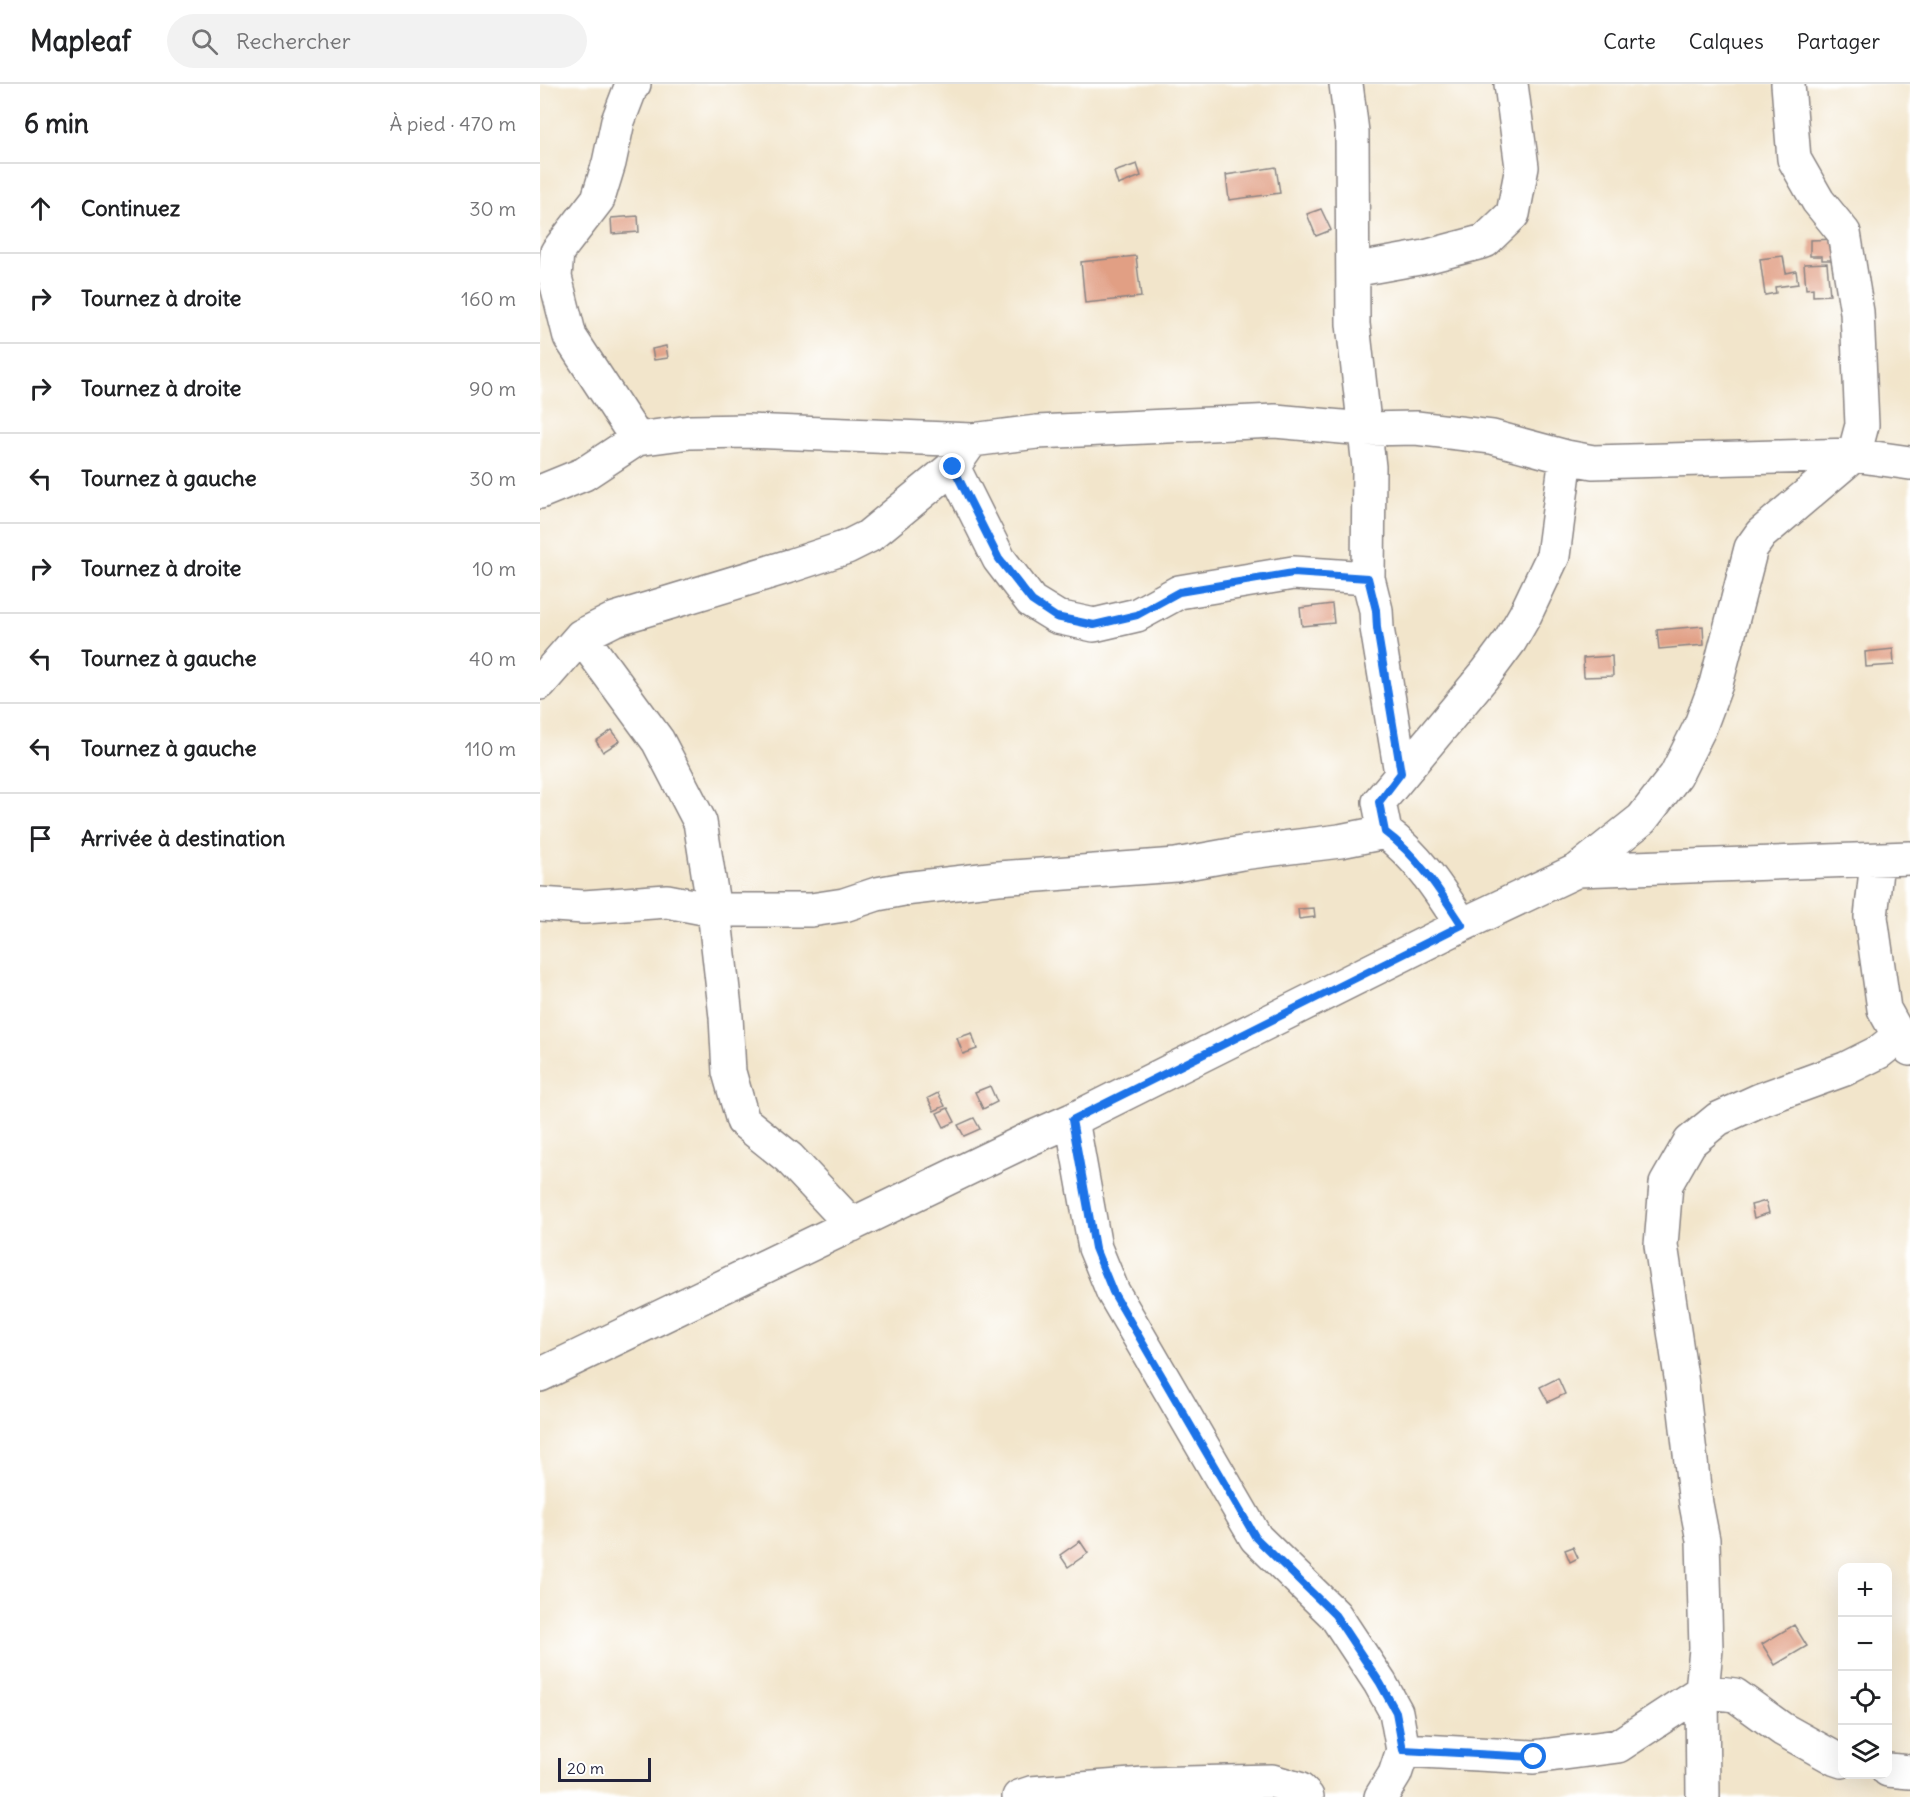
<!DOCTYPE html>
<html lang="fr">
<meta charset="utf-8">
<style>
:root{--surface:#fff;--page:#f2f2f2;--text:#202124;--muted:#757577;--line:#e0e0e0}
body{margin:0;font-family:Delius,sans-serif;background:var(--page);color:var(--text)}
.controls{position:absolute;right:18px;bottom:18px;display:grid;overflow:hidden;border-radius:12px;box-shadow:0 6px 24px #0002}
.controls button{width:54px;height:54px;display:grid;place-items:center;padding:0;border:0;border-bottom:2px solid var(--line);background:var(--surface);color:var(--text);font:30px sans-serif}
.scale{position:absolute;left:18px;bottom:15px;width:93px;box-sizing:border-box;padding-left:6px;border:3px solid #22223b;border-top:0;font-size:16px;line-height:21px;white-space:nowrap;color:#22223b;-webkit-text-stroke:4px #fff;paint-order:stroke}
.stop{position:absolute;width:18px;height:18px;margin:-14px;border:4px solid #1a73e8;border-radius:50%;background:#fff}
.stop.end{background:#1a73e8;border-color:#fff;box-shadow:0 2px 6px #0008}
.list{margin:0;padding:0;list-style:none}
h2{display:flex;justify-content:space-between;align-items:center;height:78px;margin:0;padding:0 24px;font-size:26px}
h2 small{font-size:20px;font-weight:400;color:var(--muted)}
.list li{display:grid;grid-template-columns:39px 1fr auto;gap:18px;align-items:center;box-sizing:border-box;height:90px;padding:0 24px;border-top:2px solid var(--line)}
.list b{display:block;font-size:22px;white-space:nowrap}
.list em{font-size:20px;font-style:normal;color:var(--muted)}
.icon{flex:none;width:33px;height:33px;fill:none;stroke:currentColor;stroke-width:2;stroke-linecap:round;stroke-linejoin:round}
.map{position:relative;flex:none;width:1370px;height:1713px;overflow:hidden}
header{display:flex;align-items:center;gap:36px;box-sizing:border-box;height:84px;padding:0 30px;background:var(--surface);border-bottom:2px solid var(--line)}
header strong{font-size:28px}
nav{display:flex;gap:33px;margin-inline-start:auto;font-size:21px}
.search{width:420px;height:54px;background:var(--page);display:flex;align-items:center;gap:15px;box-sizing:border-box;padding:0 21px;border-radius:33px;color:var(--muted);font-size:22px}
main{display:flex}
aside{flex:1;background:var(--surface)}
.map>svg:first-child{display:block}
.building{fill:#e19f84}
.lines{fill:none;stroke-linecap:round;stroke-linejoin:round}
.minor-casing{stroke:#8a8483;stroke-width:36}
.minor{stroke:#fff;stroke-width:33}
.route{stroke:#1a73e8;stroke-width:8}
</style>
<header>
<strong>Mapleaf</strong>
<div class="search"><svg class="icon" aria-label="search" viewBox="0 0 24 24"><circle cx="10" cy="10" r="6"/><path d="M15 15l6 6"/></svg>Rechercher</div>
<nav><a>Carte</a><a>Calques</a><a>Partager</a></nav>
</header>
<main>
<aside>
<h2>6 min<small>À pied · 470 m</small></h2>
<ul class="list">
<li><svg class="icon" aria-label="ahead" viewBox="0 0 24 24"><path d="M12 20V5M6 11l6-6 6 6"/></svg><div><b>Continuez</b></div><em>30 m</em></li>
<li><svg class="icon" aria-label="right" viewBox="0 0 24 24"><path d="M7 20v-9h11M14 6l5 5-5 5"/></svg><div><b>Tournez à droite</b></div><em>160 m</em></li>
<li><svg class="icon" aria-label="right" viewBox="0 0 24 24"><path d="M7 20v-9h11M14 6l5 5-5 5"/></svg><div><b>Tournez à droite</b></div><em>90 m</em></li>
<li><svg class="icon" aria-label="left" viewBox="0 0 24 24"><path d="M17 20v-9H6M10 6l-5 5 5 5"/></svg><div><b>Tournez à gauche</b></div><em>30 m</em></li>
<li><svg class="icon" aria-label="right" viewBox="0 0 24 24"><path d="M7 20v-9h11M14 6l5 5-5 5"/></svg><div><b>Tournez à droite</b></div><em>10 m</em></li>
<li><svg class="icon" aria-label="left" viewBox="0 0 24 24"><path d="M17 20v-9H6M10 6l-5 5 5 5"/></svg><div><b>Tournez à gauche</b></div><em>40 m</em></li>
<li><svg class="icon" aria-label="left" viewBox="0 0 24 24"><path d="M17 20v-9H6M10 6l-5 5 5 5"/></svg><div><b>Tournez à gauche</b></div><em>110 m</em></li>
<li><svg class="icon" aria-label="arrive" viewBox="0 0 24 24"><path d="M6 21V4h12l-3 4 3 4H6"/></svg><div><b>Arrivée à destination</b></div></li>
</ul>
</aside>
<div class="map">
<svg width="1370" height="1713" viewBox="0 0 1370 1713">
<rect width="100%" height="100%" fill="#fff"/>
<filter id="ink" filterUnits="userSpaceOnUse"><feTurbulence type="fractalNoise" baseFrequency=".0167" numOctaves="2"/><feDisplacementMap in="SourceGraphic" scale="12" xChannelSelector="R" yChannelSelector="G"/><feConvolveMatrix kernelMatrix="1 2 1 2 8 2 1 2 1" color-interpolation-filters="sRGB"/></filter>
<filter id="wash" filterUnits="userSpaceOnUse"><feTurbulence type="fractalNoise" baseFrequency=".008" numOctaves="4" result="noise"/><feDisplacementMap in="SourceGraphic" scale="24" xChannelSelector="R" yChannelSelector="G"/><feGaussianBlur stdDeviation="1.35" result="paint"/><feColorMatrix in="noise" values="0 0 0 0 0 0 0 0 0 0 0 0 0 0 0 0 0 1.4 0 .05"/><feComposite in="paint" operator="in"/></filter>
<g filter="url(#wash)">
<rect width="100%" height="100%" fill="#f2e5cb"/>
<g id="blocks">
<path class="building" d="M597,80L601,92L578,101L574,88Z
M736,83L740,109L689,116L686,91Z
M781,125L791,146L776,152L767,130Z
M98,132L99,148L72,150L71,134Z
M1299,155L1300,176H1282V172H1270V156Z
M596,172L601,213L545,219L541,178Z
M1243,172L1246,189L1256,187L1258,200L1235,203L1236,209L1225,211L1220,175Z
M1287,179L1290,211L1273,212V204L1266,205L1264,180Z
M126,262L128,274L114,276L112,265Z
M792,520L794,539L762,542L760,524Z
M1163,542L1164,561L1119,565L1117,546Z
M1353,565L1354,581L1326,583L1325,568Z
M1072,572L1073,592L1044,593L1043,574Z
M72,646L80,657L63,668L56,657Z
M774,824L775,833L759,835L758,825Z
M432,949L437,965L423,970L417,954Z
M450,1002L457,1018L443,1025L435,1008Z
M398,1009L405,1022L394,1027L388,1014Z
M408,1024L415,1038L404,1043L397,1029Z
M434,1034L440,1045L424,1052L418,1041Z
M1226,1117L1229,1129L1214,1134L1211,1121Z
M1018,1294L1025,1310L1008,1318L1000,1303Z
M540,1457L548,1469L528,1483L520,1471Z
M1033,1463L1038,1474L1030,1478L1025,1466Z
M1254,1541L1267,1562L1235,1581L1222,1560Z"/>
</g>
</g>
<g filter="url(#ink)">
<use href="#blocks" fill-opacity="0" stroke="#8a8483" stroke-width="1.5"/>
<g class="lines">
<defs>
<path id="minor" d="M94,0L91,3L78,37L69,79L58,115L17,168L15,193L30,253L97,355
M806,0L812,48L813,240L829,383L828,494L836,526L837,544L861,689
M813,186L885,173L945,157L973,130L982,83L971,0
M413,383L459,475L491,517L517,533L554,541L597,531L639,508L753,489L828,494
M0,408L44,390L97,355L150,348L208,347L432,356L497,348L735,337L824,345L876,344L952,353L1026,373L1053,378L1314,371L1370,379
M41,552L118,657L160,738L174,826L186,933L189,988L203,1037L249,1074L312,1141
M0,599L41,552L75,535L253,481L307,463L329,452L413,383L432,356
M1337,777L1331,833L1344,925L1359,952L1370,965
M1038,786L1370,774
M0,820L44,823L127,817L174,826H271L304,821L337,810L364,805L458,794L636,781L702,769L800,757L845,748
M922,841C900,807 878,772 845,748L839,718L947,588L970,557L985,531L1013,472L1026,373
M532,1036L555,1164L573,1208L716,1454L795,1531L840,1599L856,1628L863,1666L855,1690L841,1713
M0,1291L487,1056L532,1036L922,841L1038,786L1102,735L1136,691L1160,643L1176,600L1211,464L1221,450L1314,371L1322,341L1317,228L1304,149L1278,117L1254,75L1248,0
M863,1666L994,1673L1078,1662L1162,1607L1166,1565L1163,1456L1156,1420L1141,1293L1121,1161L1126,1100L1150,1058L1178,1035L1220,1016L1305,985L1339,968L1359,952
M1348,1686L1370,1688
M479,1713L491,1709L604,1700L732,1697L759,1705L767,1713
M1163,1713L1162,1607L1195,1611L1242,1645L1296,1675L1302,1677"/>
</defs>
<use href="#minor" class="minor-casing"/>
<use href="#minor" class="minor"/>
</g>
</g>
<g class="lines" filter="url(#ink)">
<path class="route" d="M413,383L459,475L492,517L516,533L554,541L597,531L639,508L753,489L828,494L836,526L837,544L861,689L839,718L845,748C878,772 900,807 922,841L532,1036L555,1164L573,1208L716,1454L795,1531L840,1599L856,1628L863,1666L994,1673"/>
</g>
</svg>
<div class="controls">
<button>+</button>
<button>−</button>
<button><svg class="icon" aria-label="locate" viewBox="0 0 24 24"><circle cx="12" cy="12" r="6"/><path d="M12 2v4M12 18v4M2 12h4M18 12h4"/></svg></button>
<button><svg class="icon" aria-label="layers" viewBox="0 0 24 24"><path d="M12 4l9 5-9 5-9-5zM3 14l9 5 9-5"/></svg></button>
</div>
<div class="scale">20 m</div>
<div class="stop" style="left:994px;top:1673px"></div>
<div class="stop end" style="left:413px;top:383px"></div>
</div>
</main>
